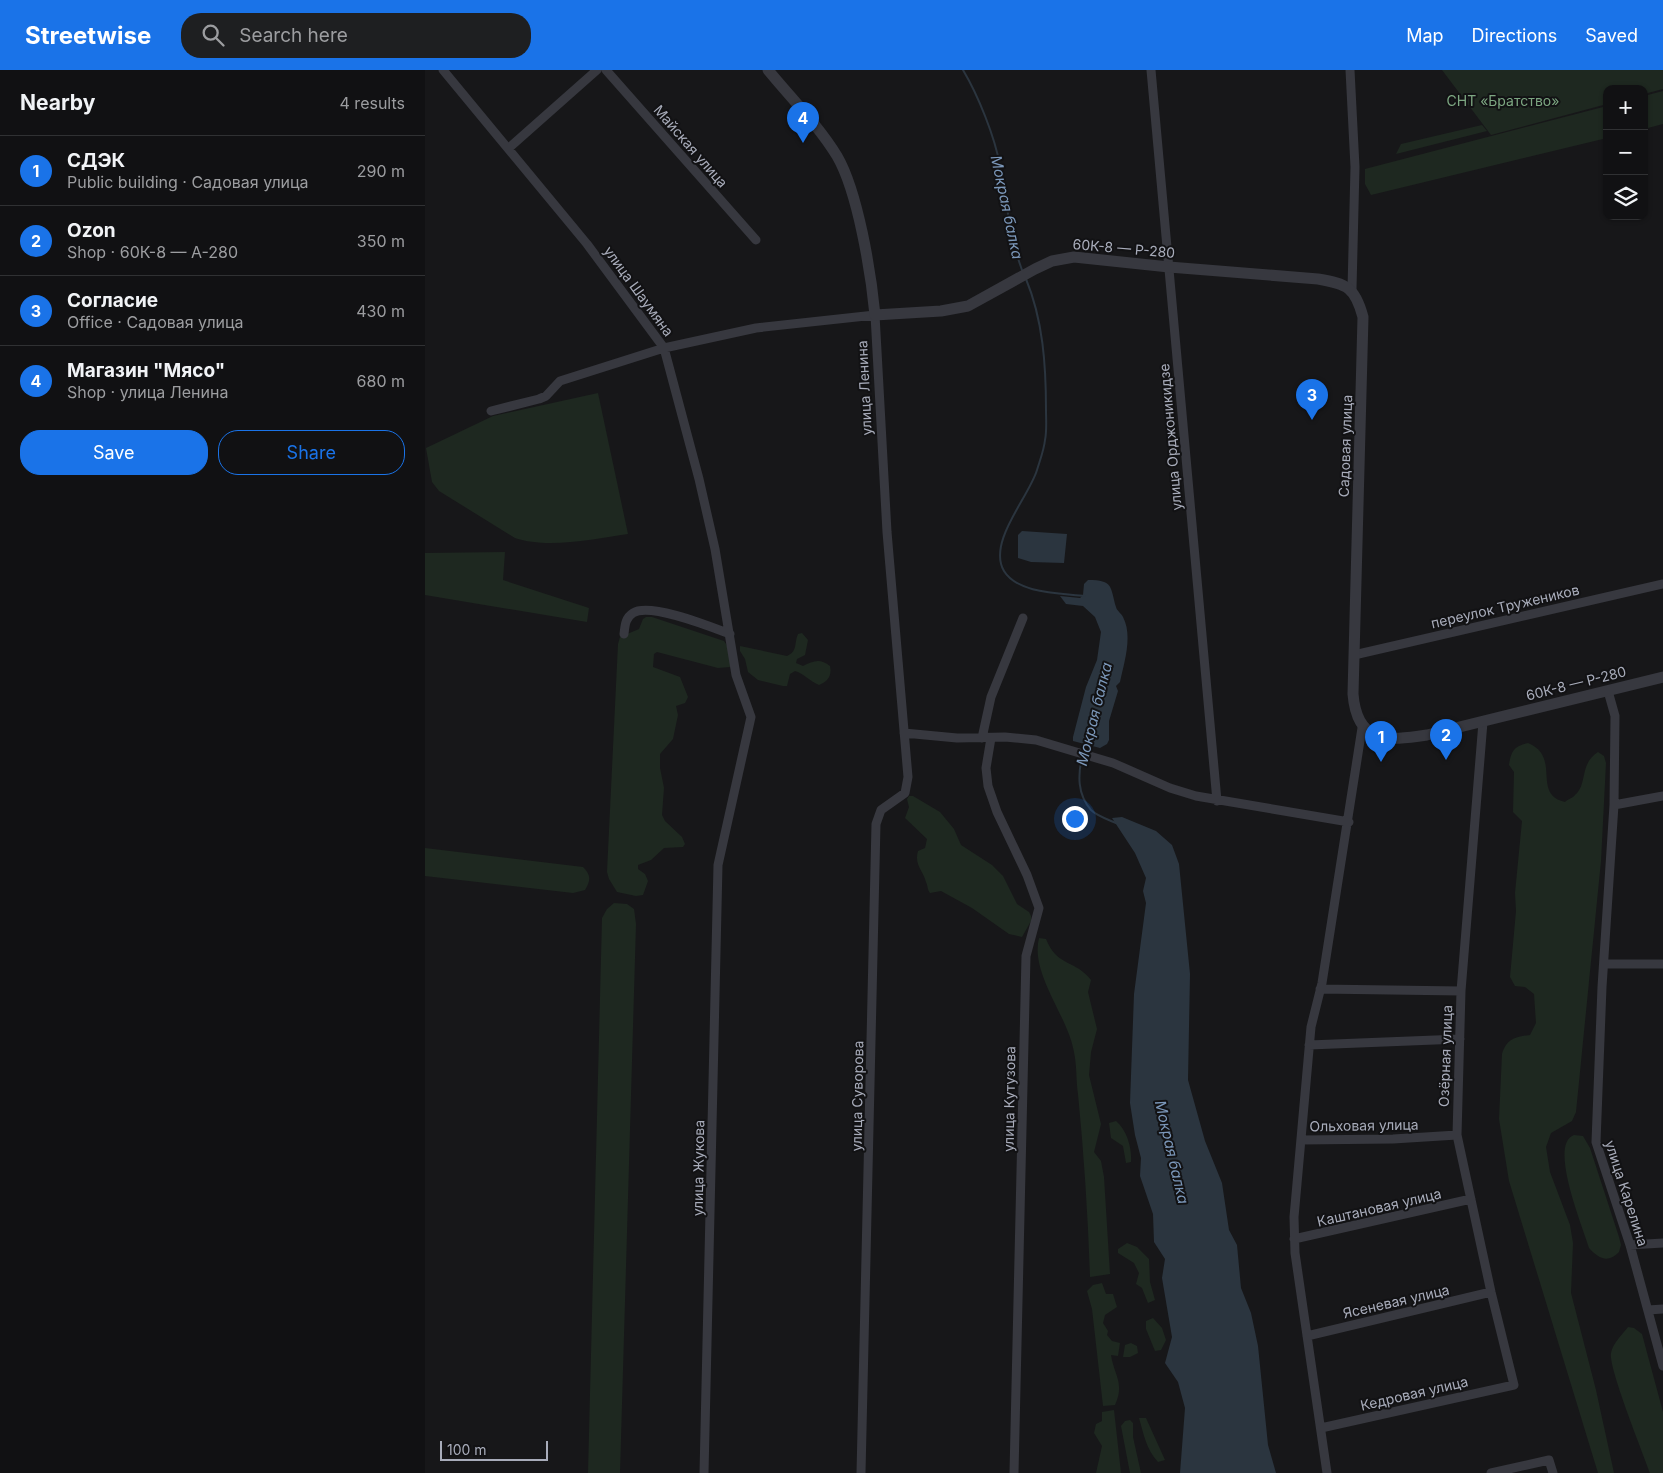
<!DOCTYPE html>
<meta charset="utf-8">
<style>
:root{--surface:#111113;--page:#1e1f21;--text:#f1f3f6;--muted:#9c9da0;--line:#303133;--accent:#1a73e8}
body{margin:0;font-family:Inter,sans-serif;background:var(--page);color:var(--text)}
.controls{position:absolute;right:15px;top:15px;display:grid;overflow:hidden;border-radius:10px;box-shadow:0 1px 4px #0004}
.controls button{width:45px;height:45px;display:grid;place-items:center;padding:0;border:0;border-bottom:1px solid var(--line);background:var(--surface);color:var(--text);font:25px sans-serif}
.scale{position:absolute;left:15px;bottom:12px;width:108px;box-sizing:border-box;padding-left:5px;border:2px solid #a8acba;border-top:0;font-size:14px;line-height:18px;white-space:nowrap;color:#a8acba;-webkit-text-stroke:4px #121214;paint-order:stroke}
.you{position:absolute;left:649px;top:748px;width:18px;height:18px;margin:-12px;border:4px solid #fff;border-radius:50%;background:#1a73e8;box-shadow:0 0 0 8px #1a73e833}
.badge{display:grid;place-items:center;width:32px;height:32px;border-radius:50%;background:var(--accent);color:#fff;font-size:16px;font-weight:700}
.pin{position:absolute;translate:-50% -41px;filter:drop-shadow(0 1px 2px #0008)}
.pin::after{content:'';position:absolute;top:26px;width:18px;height:15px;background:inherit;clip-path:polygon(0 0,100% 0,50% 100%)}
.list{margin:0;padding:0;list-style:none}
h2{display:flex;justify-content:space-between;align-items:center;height:65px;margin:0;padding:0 20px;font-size:21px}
h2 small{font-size:16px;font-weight:400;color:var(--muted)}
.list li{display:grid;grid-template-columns:32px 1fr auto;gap:15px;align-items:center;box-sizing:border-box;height:70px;padding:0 20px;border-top:1px solid var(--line)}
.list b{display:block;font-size:19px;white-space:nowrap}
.list p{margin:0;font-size:16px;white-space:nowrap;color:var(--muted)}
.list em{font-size:16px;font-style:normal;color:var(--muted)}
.actions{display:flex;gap:10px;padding:15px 20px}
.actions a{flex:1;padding:11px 0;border:1px solid var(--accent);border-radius:20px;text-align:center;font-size:18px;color:var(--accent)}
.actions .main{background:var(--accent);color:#fff}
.icon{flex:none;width:28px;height:28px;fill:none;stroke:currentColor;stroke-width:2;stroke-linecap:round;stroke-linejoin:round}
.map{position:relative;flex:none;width:1238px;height:1403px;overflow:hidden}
header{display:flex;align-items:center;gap:30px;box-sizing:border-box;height:70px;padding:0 25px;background:var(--accent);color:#fff}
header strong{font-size:24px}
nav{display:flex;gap:28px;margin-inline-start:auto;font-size:18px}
.search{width:350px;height:45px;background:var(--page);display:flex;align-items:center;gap:12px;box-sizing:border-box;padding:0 18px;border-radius:20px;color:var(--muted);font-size:19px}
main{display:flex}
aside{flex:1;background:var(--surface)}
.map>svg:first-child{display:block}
.green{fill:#1e2820}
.water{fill:#2b353f}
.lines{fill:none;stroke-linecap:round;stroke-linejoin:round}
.stream{stroke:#2b353f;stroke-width:2}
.minor{stroke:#37383f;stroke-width:9}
.tertiary{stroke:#37383f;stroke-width:11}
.labels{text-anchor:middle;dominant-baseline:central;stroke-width:4;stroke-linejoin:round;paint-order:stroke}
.park-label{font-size:14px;fill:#7da782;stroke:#121214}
.street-label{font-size:14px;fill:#a8acba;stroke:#121214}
.water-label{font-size:15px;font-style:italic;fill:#7b97b9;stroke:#121214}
</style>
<header>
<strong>Streetwise</strong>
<div class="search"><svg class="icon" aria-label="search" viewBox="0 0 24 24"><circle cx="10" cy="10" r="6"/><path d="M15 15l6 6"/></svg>Search here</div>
<nav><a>Map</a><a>Directions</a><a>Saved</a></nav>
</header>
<main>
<aside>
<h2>Nearby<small>4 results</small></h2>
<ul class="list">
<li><span class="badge">1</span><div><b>СДЭК</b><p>Public building · Садовая улица</p></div><em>290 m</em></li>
<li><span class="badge">2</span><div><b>Ozon</b><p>Shop · 60К-8 — А-280</p></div><em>350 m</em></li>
<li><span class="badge">3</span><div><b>Согласие</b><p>Office · Садовая улица</p></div><em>430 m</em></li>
<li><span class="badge">4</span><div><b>Магазин &quot;Мясо&quot;</b><p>Shop · улица Ленина</p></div><em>680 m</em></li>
</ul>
<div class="actions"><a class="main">Save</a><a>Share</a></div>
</aside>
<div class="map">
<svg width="1238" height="1403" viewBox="0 0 1238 1403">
<rect width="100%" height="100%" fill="#171719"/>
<path class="green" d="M1017,0H1238V19L1219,24V19H1182V34L1066,65Z
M1238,21V54L1219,59V26Z
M1182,36V68L946,125L940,114V99Z
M1057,55L1062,61L971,84L976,74Z
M173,323L203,464C170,469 122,479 90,468L14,421L7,412L1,378L68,346Z
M80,482L78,510L164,538L162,552L0,525V483Z
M221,547H227L299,571C304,577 307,589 305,597L293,598L232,582L229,584L228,597L255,607L263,627L260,633L251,636L253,645L248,669L235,684V698L239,718L237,745L240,751L257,767L260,774L258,777L239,778L226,790L213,795V799L220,804L223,811L218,825L211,826L192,822L184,809L182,802L193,574L195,567L214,559L218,549Z
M377,563L383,570L380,585L372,589L371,593L378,596C388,591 395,588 405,596C407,606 403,611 394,615C384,611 380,604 370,601L365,604L362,616H358L333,610L323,602L320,589L315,581V576L362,586C373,581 369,573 373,564Z
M1103,673C1137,687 1106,724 1140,732C1143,729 1148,728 1150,725C1163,714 1154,694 1173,682L1179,686L1181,693L1176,791L1151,1042L1147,1051L1126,1063L1121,1077L1125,1102L1145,1155L1148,1173L1146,1223L1171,1320L1189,1403H1173L1084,1111L1074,1049L1077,984C1082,969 1089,967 1105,965L1111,953L1109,924L1100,917L1090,916L1085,907L1091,841L1090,823L1097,751L1088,742L1089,702L1084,695C1086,681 1089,676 1103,673Z
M484,726H488L515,742L529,759L536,775L567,795L578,806L592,834L604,842L606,846V851L597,867L584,864L547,838L516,821L505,823C502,819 503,816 501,812C498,800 489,795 493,781L500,778L502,769L480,748L484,737L482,729Z
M0,778L158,797C166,805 166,810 160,820L148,823L0,806Z
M189,833L202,834L209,839L211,854L195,1403H163L177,848L182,839Z
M614,868L621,869C632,897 651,890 666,910L663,922L672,959L666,982L664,1005L676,1054L669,1082L676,1091L679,1107L685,1204L665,1207C663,1146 659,1085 653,1024C651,1011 652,996 649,982C643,946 605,904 614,868Z
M691,1051C702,1060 707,1078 706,1092L701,1093L698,1076L686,1068L684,1053Z
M1149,1065L1158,1066L1165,1078L1194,1167L1196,1175L1194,1182C1183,1194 1173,1188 1164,1178C1158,1157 1123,1074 1149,1065Z
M702,1173L712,1177L724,1189L725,1212L730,1230L723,1233L717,1218L711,1214L714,1203L709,1193L693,1183V1179Z
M677,1213L681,1224H688L692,1237L680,1245L678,1253L683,1261L682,1265L687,1271L695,1273L693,1286L686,1285C689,1305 700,1313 690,1335L678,1336L667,1239L662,1221L668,1215Z
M728,1248L737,1258L741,1270L736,1280L730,1281L721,1259V1251Z
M1203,1257L1209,1258L1217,1264L1238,1342V1403H1225C1218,1383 1183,1297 1186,1283C1188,1273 1197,1265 1203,1257Z
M706,1273L712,1276L713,1283L705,1287H698L700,1275Z
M689,1340L696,1403H671L677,1376L669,1363L671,1354L677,1351V1342Z
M714,1348H721L740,1390L733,1392C721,1379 719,1365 714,1348Z
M705,1350L708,1353V1367L716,1403H705L696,1356L700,1351Z"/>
<path class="water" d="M597,461L642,464L639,493L606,492L593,488V465Z
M663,510C689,510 685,517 691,537C692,541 696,543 698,547C708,566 699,593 695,612L691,616L693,621L684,651V670L682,674L675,678L648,671V667L661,617L672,590L676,562L670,547L658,536L641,534L635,526L655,528L658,525L659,514Z
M697,747L731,761L747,775L754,794L765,904L763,1010L780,1071L797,1113L804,1160L812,1175L816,1218L826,1243L833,1276L843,1375L851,1403H755L760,1338L753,1312L740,1293L747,1267L737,1208L740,1189L729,1172L728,1144L715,1106L716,1088L710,1065L705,1033L709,924L721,833L718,821L721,808L710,783L687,748Z"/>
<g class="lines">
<path class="stream" d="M538,0C553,25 570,67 575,96C582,132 584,165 597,200
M601,209C618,250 621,295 621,340C621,349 622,361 620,370C619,380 615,390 612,400C604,427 562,472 579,501C593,524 636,523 660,526
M657,686C653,705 652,724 666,740C672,746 684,750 691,753"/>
<path class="minor" d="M18,0L162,174L239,278L274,409L290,479L311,605L326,647L293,795L279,1403
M181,0L331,170
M726,0L792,731
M925,0L930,97L927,219
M84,78L172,0
M66,341L114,329L121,326L135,311L239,278L331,258L450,245L462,462L483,707L480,723L456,740L451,754L436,1403
M199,564C200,556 200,548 208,543C225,532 286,557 305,564
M929,585L1238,514
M1183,621L1190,646L1189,735L1177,917L1171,1072L1205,1175L1238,1296
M479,663L532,668L580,667L611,670L688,693L745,718L771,726L924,752
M557,668L566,627L598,548
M566,668L561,698L563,716L572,742L602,805L614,838L601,886L589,1403
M1189,735L1238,726
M1179,894H1238
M895,919L1036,921
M884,975L1035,969
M876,1070L968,1069L1032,1065
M869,1169L1046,1129
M1205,1175L1238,1173
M1223,1240L1238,1239
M882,1266L1066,1222
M896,1358L1089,1315L1066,1222L1032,1065L1036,921L1058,652
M902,1403L870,1183L869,1147L886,957L897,913L937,658
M1066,1403L1124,1390L1128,1403"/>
<path class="tertiary" d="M343,0C366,28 393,55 412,86C433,122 446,203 450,245L516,241L543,236L610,199L627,191L649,187L744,197L893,209C922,214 930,217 938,247L928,624C932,674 962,671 1002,665L1238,607"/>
</g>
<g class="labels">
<g class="park-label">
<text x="1078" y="30">СНТ «Братство»</text>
</g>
<g class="street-label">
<text transform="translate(266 76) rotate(49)">Майская улица</text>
<text transform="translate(699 178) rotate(5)">60К-8 — Р-280</text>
<text transform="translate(214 221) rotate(54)">улица Шаумяна</text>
<text transform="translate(439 318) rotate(-93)">улица Ленина</text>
<text transform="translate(745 367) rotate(-95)">улица Орджоникидзе</text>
<text transform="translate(920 376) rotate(-88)">Садовая улица</text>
<text transform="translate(1080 536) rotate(-13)">переулок Тружеников</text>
<text transform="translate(1151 613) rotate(-14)">60К-8 — Р-280</text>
<text transform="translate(1020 986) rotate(-88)">Озёрная улица</text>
<text transform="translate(432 1026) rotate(-89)">улица Суворова</text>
<text transform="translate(584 1029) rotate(-89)">улица Кутузова</text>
<text transform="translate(939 1055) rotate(-1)">Ольховая улица</text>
<text transform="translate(273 1098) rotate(-89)">улица Жукова</text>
<text transform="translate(1202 1123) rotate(72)">улица Карелина</text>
<text transform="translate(954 1137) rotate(-13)">Каштановая улица</text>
<text transform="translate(971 1231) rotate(-13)">Ясеневая улица</text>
<text transform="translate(989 1323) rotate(-13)">Кедровая улица</text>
</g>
<g class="water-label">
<text transform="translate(582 137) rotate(78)">Мокрая балка</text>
<text transform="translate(669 644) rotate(-76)">Мокрая балка</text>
<text transform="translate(747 1082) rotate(77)">Мокрая балка</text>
</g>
</g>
</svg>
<div class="controls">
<button>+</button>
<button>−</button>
<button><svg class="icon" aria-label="layers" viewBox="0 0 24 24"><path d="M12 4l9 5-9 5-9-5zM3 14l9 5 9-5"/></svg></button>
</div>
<div class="scale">100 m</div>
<div class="you"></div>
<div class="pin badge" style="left:956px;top:692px">1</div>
<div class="pin badge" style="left:1021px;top:690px">2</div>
<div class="pin badge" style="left:887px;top:350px">3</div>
<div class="pin badge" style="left:378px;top:73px">4</div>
</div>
</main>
